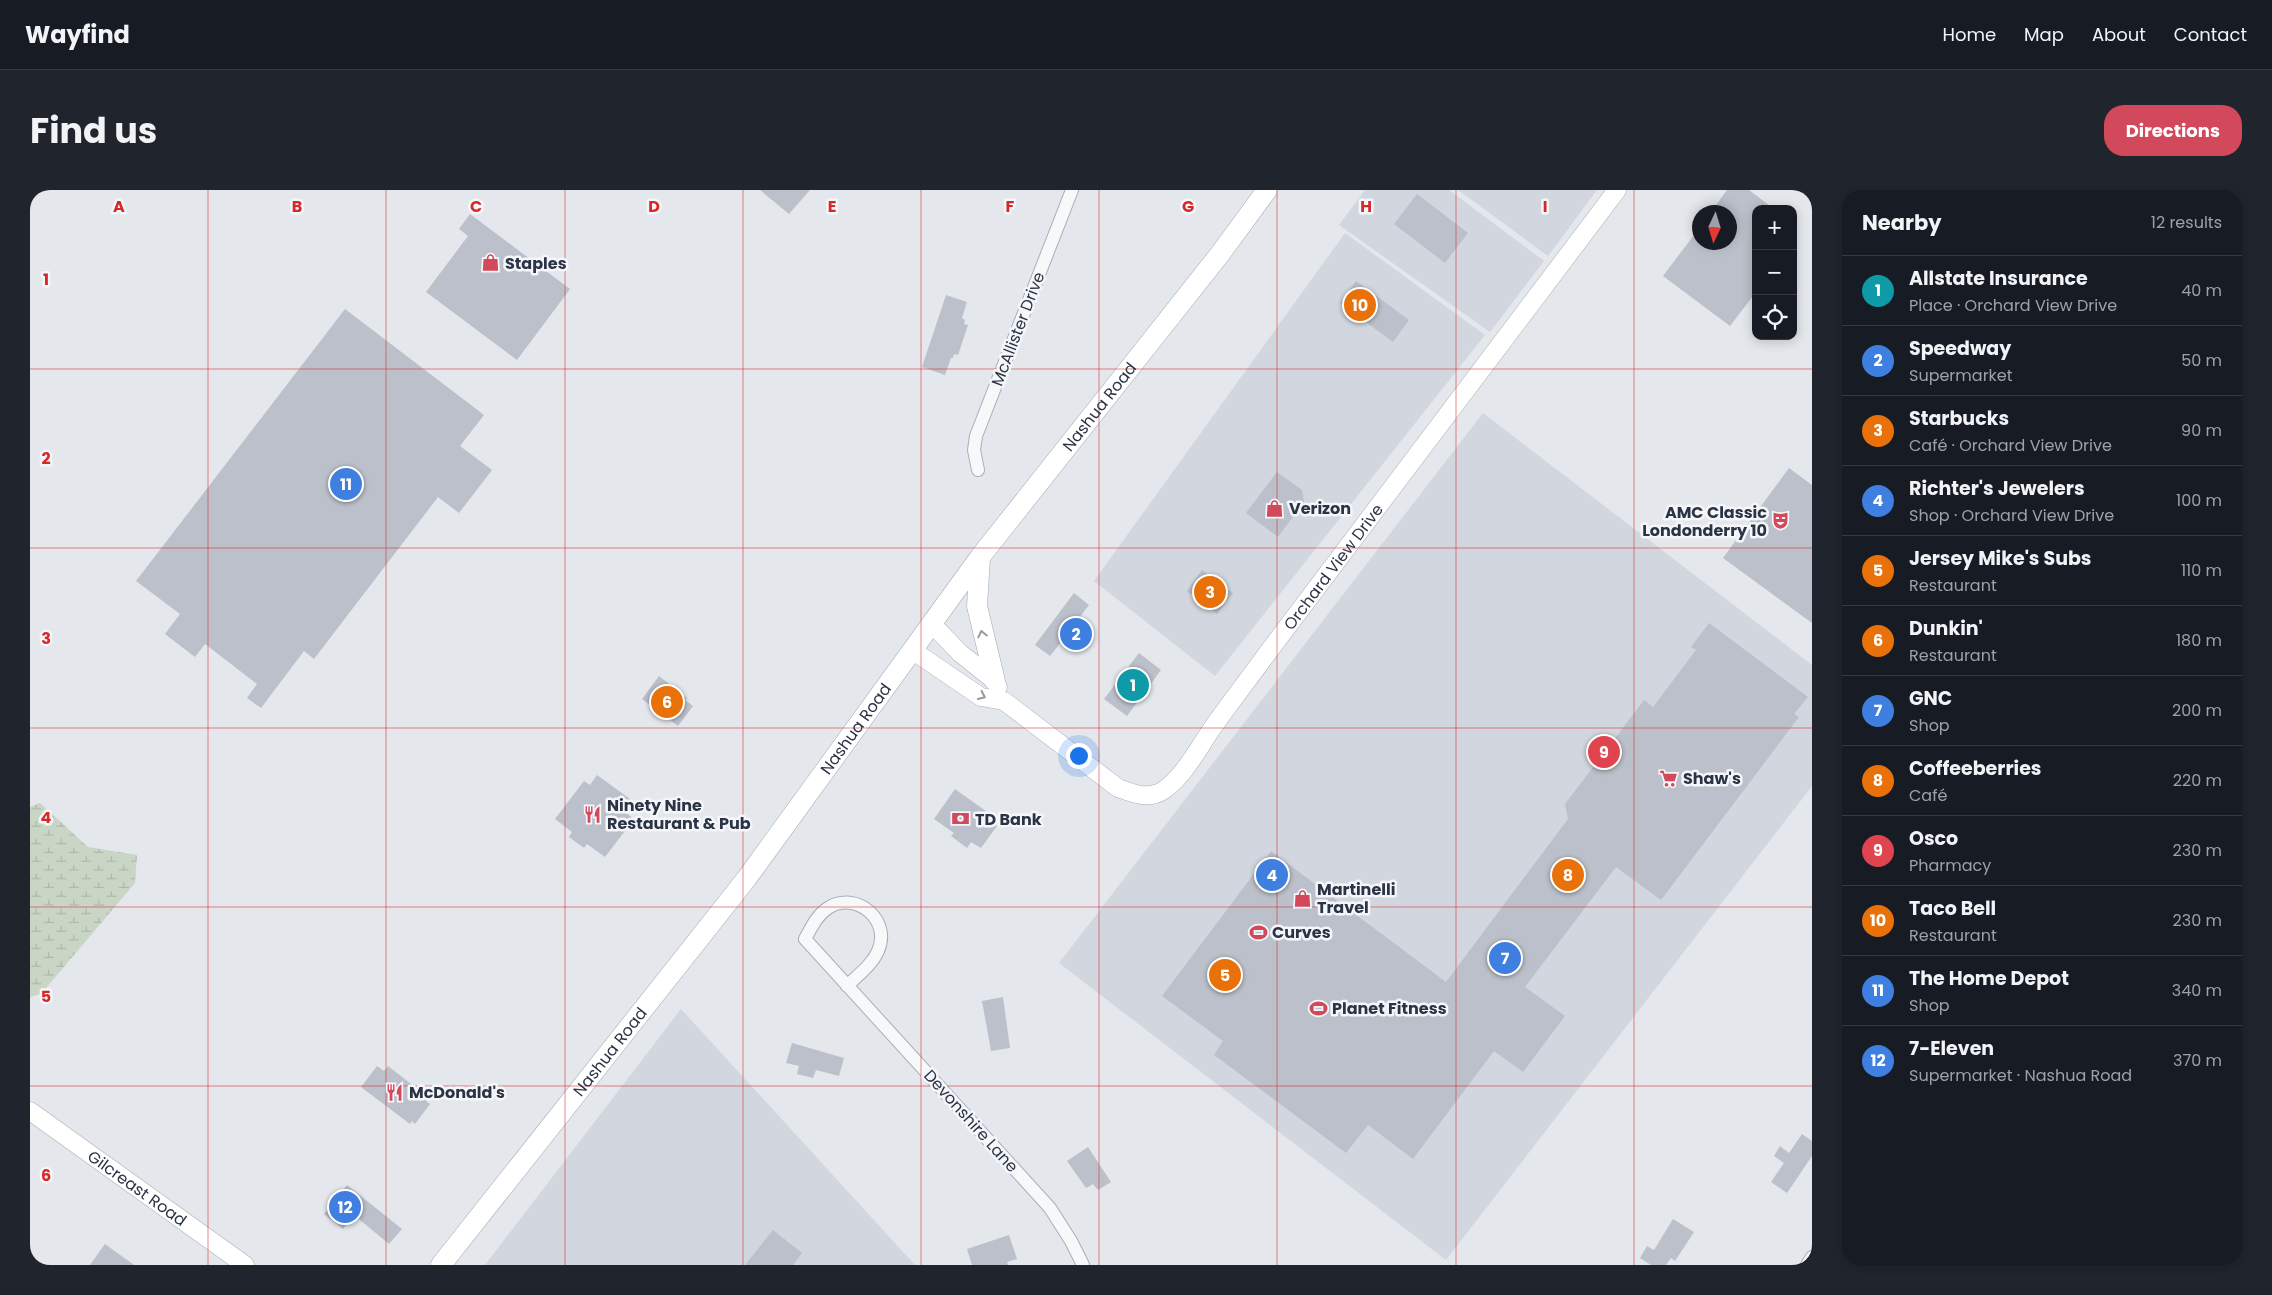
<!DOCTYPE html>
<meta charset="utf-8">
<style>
:root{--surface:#171b24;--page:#20242c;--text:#f1f3f6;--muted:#9ea1a6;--line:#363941;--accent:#d1495b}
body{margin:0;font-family:Poppins,sans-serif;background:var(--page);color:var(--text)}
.controls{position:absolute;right:15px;top:15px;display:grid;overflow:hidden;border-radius:10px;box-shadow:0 2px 12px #0003}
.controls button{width:45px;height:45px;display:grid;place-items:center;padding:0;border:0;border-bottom:1px solid var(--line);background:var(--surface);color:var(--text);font:25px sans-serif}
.compass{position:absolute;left:1662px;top:15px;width:45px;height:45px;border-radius:50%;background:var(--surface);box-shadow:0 2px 12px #0003;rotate:184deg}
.you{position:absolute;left:1048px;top:565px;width:18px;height:18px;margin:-12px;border:4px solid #fff;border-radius:50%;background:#1a73e8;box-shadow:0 0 0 8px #1a73e833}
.badge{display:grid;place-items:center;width:32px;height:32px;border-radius:50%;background:var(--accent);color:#fff;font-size:16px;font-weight:700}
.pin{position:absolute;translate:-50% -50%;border:2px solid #fff;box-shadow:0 1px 5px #0006}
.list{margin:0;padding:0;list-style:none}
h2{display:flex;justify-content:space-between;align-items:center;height:65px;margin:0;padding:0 20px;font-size:21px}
h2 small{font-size:16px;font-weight:400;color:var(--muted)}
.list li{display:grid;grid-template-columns:32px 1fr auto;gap:15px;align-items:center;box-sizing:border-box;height:70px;padding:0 20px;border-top:1px solid var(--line)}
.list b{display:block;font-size:19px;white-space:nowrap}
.list p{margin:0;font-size:16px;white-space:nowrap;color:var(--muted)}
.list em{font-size:16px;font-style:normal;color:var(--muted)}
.icon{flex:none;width:28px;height:28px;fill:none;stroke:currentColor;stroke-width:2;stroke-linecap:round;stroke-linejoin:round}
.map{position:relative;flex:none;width:1782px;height:1075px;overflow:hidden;border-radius:20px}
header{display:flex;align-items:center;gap:30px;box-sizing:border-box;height:70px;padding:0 25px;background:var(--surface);border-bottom:1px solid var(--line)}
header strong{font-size:24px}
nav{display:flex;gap:28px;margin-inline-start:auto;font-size:18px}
.intro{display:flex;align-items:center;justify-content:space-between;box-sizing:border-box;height:120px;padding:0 30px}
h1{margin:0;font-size:35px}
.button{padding:12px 22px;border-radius:20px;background:var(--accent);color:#fff;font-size:18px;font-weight:700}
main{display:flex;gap:30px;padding:0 30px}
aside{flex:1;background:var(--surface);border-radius:20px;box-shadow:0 2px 12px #0003}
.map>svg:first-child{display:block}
.built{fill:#d2d6de}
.wetland{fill:url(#wetland-marsh)}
.building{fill:#bbc0ca}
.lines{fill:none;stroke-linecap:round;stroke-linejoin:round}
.street-casing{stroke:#a9aeb7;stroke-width:14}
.secondary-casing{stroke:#a9aeb7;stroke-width:19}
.primary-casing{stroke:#a3abb8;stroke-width:21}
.street{stroke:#f7f8fa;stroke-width:12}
.secondary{stroke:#fff;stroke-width:18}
.primary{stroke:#fff;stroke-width:20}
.oneway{stroke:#959aa2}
.grid{fill:none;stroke:#d62828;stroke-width:1;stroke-opacity:0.55}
.labels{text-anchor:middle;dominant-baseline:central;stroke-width:5;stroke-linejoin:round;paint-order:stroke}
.poi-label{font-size:16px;font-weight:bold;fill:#2b3445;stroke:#f4f6f9;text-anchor:start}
.street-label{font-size:16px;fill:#2b3445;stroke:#f4f6f9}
.grid-label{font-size:16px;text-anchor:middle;font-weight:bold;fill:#d62828;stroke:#f4f6f9;stroke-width:5;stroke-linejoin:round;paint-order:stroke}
</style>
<header>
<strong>Wayfind</strong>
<nav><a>Home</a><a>Map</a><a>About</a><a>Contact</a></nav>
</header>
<div class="intro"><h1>Find us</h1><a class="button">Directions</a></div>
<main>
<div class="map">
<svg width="1782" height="1075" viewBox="0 0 1782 1075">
<defs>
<pattern id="wetland-marsh" width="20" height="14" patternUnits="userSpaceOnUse" patternTransform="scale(1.25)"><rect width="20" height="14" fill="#c9d6c5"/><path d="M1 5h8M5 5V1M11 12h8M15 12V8" fill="none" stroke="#adb8ab"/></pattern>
</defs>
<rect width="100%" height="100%" fill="#e4e7ec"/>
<path class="built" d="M1335,0H1419L1514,71L1460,142L1309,35Z
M1428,0H1567L1518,66Z
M1315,43L1455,145L1185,486L1064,391Z
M1453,223L1782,475V596L1416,1070L1029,773Z
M651,819L885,1075H455Z"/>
<path class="wetland" d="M10,613L58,657L107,665L105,693L11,804L0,807V617Z"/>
<path class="building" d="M730,0H780L759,24Z
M1697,0H1719L1744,19H1726V102L1700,136L1633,86L1670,37V52H1700V22H1681Z
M1387,4L1438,43L1415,73L1364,34Z
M440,24L540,99L487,170L396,102L438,46L429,39Z
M1326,91L1379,130L1363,152L1310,113Z
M916,105L937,112L932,128L935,130L934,134L938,135L928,165L924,164L923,168H921L915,185L892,177Z
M315,119L454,225L430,256L462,280L429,323L408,307L284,469L274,461L231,518L217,508L227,494L175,454L165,467L135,444L150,424L106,391Z
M1759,278L1782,295V433L1693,368Z
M1247,282L1272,300L1274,312L1248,347L1216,323Z
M1172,380L1203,403L1187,424L1157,401Z
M1044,403L1059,415L1045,433L1060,445L1050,458L1035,447L1020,466L1005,455Z
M1679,433L1778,507L1764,524L1769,527L1631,710L1586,677L1495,797L1535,826L1493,882L1464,861L1383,969L1338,935L1316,963L1184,865L1193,851L1132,806L1241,661L1416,792L1538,629L1535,614L1614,510L1623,517L1666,460L1661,457Z
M1109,463L1131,480L1097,526L1074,509Z
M629,486L657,508L655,510L663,516L648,536L612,509Z
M567,585L600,609L592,620L604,629L575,667L557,654L554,658L539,647L542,642L525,629L554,591L560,595Z
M925,599L960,624L956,629L967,636L951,658L941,652L937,658L921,646L924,643L904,629Z
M973,807L980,858L961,861L952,811Z
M762,853L814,868L809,886L786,880L783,888L767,884L769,876L756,873Z
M347,876L354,881L358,876L398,907L396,911L400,914L385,934L382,931L380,934L331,897Z
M1772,944L1782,951V966L1757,1003L1741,992L1754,973L1744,966L1750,956L1759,963Z
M1058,957L1081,992L1068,1000L1063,994L1056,998L1037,971Z
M317,995L372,1039L359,1054L324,1025L313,1039L294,1024Z
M1643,1029L1664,1042L1645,1071L1641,1068L1636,1075H1621L1610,1068L1617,1056L1624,1060Z
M743,1040L772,1063L763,1075H715Z
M979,1045L987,1069L977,1072L978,1075H942L937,1059Z
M75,1054L104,1075H60Z"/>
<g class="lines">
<defs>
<path id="street" d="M948,280L944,260L946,246L1042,0
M817,796C828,785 842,775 848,761C862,730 826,700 798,718C787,725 781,738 775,749L1020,1018L1041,1051L1053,1075
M1777,1075L1782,1067"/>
<g id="secondary">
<path d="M902,434L930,463L965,491L968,497"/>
<path id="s1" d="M882,460L951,507L974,511L1088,598C1104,604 1119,610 1134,600C1154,586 1168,559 1181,540C1199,514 1218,490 1236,465C1354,311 1469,154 1587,0"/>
<path id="s2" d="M0,921L215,1075"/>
</g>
<g id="primary">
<path d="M950,368L947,416L965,491"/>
<path id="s3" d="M411,1075L717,688L950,367L1190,64L1237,0"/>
</g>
</defs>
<use href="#street" class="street-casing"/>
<use href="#secondary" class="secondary-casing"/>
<use href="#primary" class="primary-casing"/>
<use href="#street" class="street"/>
<use href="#secondary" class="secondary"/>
<use href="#primary" class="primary"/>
</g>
<defs><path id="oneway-chevron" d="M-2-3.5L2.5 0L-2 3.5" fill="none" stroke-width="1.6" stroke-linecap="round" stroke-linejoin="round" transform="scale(1.25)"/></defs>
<g class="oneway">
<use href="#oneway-chevron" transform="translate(952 444) rotate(-102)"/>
<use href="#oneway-chevron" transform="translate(952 506) rotate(25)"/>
</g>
<path class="grid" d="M178,0V1075M356,0V1075M535,0V1075M713,0V1075M891,0V1075M1069,0V1075M1247,0V1075M1426,0V1075M1604,0V1075M0,179H1782M0,358H1782M0,538H1782M0,717H1782M0,896H1782"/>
<defs>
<symbol id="shop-bare" viewBox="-9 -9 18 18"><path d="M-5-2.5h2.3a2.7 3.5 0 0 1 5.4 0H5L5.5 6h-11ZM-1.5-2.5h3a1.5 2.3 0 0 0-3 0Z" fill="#d1495b" stroke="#f4f6f9" stroke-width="2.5" paint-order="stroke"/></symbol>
<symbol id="theatre-bare" viewBox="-9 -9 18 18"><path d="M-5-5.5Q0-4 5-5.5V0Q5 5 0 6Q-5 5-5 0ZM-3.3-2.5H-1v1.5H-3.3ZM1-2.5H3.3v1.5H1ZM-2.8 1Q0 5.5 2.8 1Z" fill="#d1495b" stroke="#f4f6f9" stroke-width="2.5" paint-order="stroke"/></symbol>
<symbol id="supermarket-bare" viewBox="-9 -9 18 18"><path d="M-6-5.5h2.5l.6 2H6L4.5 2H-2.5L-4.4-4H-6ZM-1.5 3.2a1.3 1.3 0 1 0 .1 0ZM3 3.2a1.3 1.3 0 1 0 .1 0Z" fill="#d1495b" stroke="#f4f6f9" stroke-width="2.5" paint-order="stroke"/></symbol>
<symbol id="restaurant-bare" viewBox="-9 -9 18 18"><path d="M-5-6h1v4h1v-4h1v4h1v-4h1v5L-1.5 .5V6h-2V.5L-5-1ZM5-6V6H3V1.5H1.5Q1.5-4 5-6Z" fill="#d1495b" stroke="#f4f6f9" stroke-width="2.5" paint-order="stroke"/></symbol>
<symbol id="bank-bare" viewBox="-9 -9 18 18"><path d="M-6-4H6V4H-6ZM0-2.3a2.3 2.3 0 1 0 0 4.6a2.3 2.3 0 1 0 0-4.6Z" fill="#d1495b" stroke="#f4f6f9" stroke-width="2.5" paint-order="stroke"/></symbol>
<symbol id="stadium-bare" viewBox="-9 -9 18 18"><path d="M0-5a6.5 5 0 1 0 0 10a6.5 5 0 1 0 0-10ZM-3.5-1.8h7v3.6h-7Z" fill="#d1495b" stroke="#f4f6f9" stroke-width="2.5" paint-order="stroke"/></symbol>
</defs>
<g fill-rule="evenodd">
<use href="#shop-bare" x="448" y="60" width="25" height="25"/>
<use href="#shop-bare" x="1232" y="306" width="25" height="25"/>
<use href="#theatre-bare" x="1738" y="318" width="25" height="25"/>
<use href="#supermarket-bare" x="1626" y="576" width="25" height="25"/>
<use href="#restaurant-bare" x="550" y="612" width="25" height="25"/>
<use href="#bank-bare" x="918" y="616" width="25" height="25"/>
<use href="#shop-bare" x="1260" y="696" width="25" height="25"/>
<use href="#stadium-bare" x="1216" y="730" width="25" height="25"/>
<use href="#stadium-bare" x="1276" y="806" width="25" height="25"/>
<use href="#restaurant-bare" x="352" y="890" width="25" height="25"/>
</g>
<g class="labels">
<g class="poi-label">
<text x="475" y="73">Staples</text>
<text x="1259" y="318">Verizon</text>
<text x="1737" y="322" text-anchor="end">AMC Classic<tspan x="1737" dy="18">Londonderry 10</tspan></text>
<text x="1653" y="588">Shaw's</text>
<text x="577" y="615">Ninety Nine<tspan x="577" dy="18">Restaurant &amp; Pub</tspan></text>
<text x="945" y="629">TD Bank</text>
<text x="1287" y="699">Martinelli<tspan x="1287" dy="18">Travel</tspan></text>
<text x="1242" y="742">Curves</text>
<text x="1302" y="818">Planet Fitness</text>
<text x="379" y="902">McDonald's</text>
</g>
<g class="street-label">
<text transform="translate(988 139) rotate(-69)">McAllister Drive</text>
<text stroke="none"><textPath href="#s3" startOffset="1082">Nashua Road</textPath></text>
<text stroke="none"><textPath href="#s1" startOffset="579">Orchard View Drive</textPath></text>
<text stroke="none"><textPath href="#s3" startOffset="678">Nashua Road</textPath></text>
<text stroke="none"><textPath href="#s3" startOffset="272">Nashua Road</textPath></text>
<text transform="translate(941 931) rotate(48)">Devonshire Lane</text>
<text stroke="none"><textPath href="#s2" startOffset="132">Gilcreast Road</textPath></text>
</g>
</g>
<g class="grid-label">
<text x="89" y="22">A</text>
<text x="267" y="22">B</text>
<text x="446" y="22">C</text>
<text x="624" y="22">D</text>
<text x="802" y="22">E</text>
<text x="980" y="22">F</text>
<text x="1158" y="22">G</text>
<text x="1336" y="22">H</text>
<text x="1515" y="22">I</text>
<text x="16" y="95">1</text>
<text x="16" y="274">2</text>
<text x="16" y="454">3</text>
<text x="16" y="633">4</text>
<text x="16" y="812">5</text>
<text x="16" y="991">6</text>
</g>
</svg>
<div class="controls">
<button>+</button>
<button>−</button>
<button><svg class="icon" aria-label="locate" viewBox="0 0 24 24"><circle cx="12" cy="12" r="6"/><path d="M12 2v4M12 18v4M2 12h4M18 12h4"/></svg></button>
</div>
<svg class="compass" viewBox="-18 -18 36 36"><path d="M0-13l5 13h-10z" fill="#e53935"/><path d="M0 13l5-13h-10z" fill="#9ea1a6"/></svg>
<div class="you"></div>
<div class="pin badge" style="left:1103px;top:495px;background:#0f9aa8">1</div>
<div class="pin badge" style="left:1046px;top:444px;background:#3f7fe0">2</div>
<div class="pin badge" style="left:1180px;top:402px;background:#e8710a">3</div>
<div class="pin badge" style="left:1242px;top:685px;background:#3f7fe0">4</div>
<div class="pin badge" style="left:1195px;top:785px;background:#e8710a">5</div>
<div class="pin badge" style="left:637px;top:512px;background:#e8710a">6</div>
<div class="pin badge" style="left:1475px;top:768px;background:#3f7fe0">7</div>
<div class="pin badge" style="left:1538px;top:685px;background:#e8710a">8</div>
<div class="pin badge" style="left:1574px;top:562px;background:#e0444e">9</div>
<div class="pin badge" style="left:1330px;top:115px;background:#e8710a">10</div>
<div class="pin badge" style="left:316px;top:294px;background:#3f7fe0">11</div>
<div class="pin badge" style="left:315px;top:1017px;background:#3f7fe0">12</div>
</div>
<aside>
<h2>Nearby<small>12 results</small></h2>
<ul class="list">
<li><span class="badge" style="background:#0f9aa8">1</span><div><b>Allstate Insurance</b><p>Place · Orchard View Drive</p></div><em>40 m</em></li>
<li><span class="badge" style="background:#3f7fe0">2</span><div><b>Speedway</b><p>Supermarket</p></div><em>50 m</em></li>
<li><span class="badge" style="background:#e8710a">3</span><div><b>Starbucks</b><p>Café · Orchard View Drive</p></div><em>90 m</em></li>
<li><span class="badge" style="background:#3f7fe0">4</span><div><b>Richter's Jewelers</b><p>Shop · Orchard View Drive</p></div><em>100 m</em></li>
<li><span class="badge" style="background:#e8710a">5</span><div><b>Jersey Mike's Subs</b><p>Restaurant</p></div><em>110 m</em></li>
<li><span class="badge" style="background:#e8710a">6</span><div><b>Dunkin'</b><p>Restaurant</p></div><em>180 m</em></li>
<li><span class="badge" style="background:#3f7fe0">7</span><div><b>GNC</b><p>Shop</p></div><em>200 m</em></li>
<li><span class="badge" style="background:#e8710a">8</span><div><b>Coffeeberries</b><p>Café</p></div><em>220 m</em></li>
<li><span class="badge" style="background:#e0444e">9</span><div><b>Osco</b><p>Pharmacy</p></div><em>230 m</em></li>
<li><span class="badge" style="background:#e8710a">10</span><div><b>Taco Bell</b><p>Restaurant</p></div><em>230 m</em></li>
<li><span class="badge" style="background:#3f7fe0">11</span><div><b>The Home Depot</b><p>Shop</p></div><em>340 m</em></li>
<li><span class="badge" style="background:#3f7fe0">12</span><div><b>7-Eleven</b><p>Supermarket · Nashua Road</p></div><em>370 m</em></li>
</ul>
</aside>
</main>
